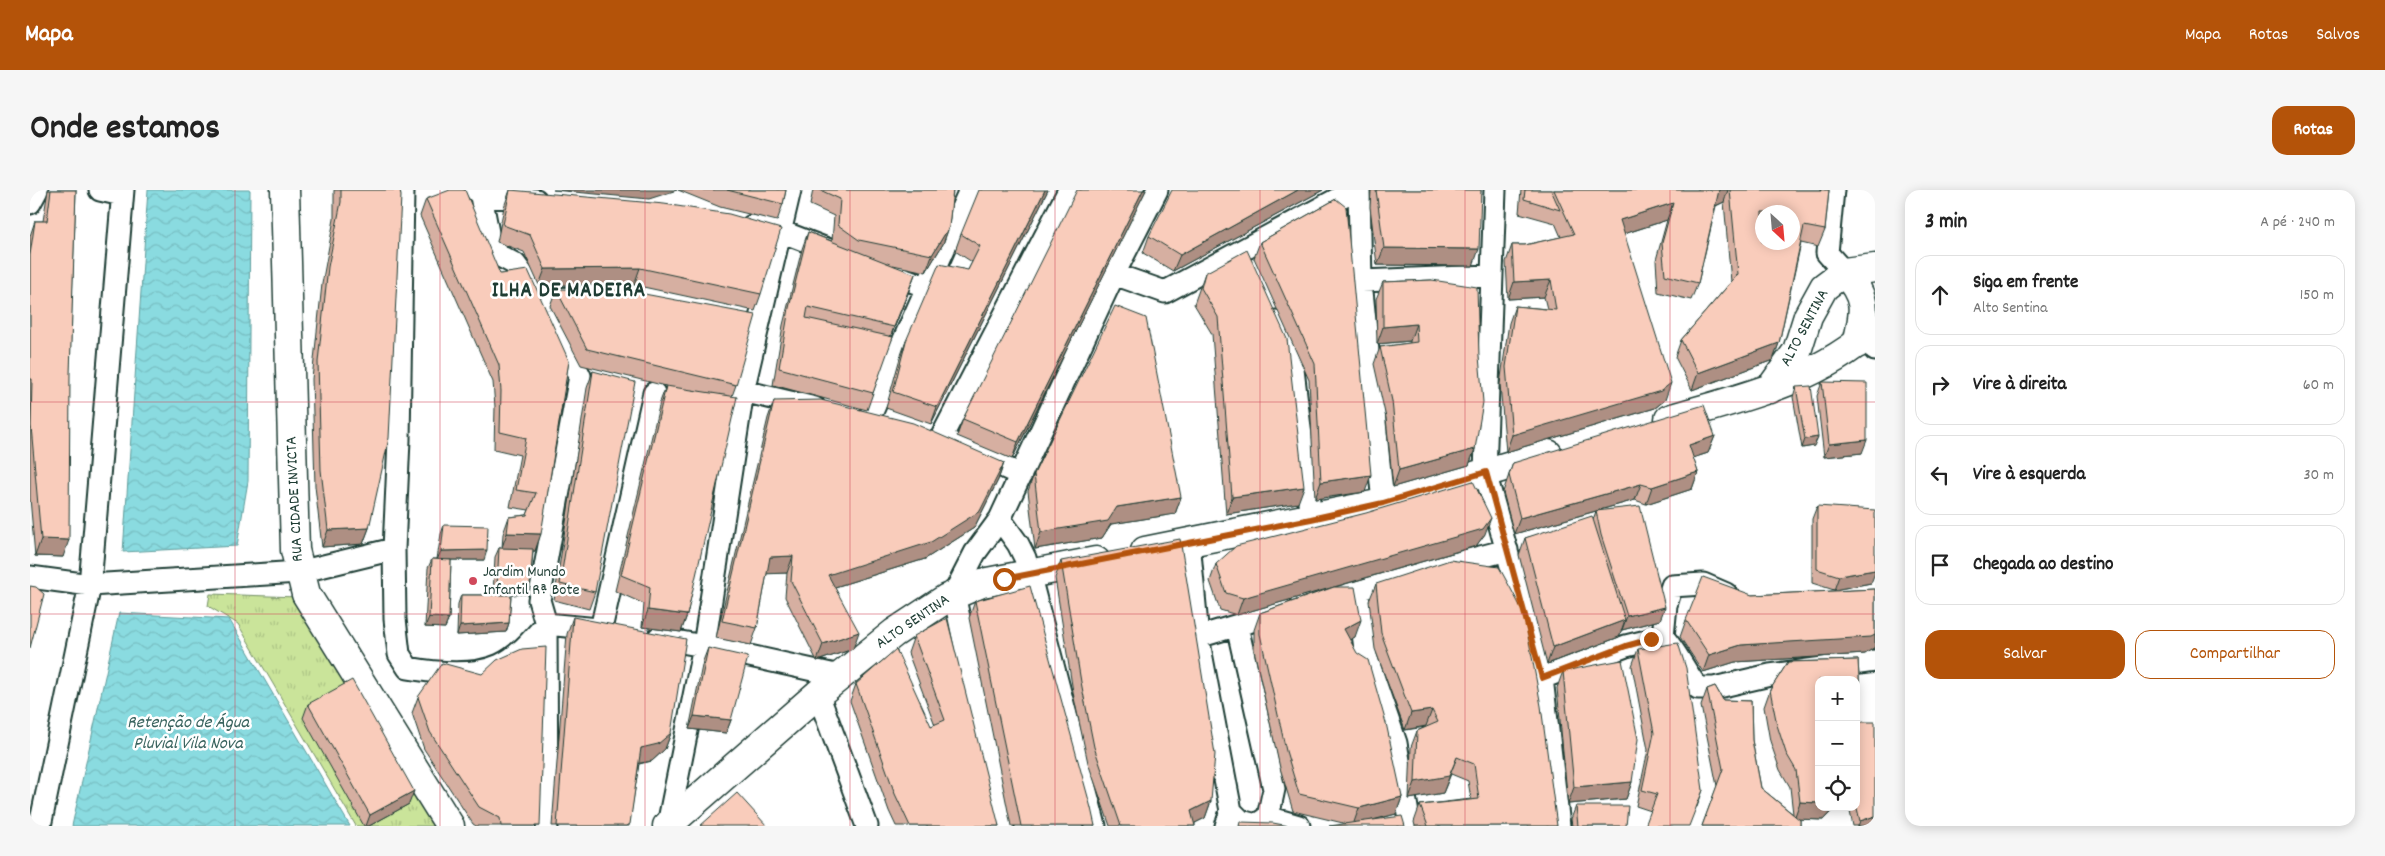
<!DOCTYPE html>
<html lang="pt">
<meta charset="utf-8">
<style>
:root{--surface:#fff;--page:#f6f6f6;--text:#222;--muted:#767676;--line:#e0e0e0;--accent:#b45309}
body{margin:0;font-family:Dekko,sans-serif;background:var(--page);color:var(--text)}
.controls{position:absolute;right:15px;bottom:15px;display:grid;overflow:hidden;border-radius:10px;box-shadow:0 2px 12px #0003}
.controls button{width:45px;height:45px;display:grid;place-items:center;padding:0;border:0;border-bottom:1px solid var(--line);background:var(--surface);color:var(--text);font:25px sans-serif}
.compass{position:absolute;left:1725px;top:15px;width:45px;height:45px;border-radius:50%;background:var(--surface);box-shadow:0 2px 12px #0003;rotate:154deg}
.stop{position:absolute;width:15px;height:15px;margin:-11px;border:4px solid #b45309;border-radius:50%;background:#fff}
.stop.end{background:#b45309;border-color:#fff;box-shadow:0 1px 5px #0008}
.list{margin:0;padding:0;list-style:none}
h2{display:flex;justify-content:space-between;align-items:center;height:65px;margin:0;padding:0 20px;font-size:21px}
h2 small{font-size:16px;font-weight:400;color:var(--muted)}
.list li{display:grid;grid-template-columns:32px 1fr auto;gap:15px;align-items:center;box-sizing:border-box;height:80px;margin:0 10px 10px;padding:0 10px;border:1px solid var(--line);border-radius:15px}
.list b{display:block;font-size:19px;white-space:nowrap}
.list p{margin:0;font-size:16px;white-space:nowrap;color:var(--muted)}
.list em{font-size:16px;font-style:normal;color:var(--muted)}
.actions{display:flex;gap:10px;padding:15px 20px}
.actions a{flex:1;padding:11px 0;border:1px solid var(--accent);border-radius:15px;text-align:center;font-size:18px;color:var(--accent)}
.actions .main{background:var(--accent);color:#fff}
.icon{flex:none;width:28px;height:28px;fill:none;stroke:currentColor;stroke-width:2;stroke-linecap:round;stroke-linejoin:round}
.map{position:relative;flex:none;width:1845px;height:636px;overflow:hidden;border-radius:15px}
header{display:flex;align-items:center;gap:30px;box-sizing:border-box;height:70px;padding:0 25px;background:var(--accent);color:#fff}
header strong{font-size:24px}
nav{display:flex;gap:28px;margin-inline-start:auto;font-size:18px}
.intro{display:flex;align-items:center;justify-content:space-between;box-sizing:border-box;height:120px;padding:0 30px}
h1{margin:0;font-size:35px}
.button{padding:12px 22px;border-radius:15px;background:var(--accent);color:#fff;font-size:18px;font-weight:700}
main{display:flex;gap:30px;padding:0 30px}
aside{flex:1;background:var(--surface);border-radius:15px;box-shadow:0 2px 12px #0003}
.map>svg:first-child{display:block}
.park{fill:url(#park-tufts);stroke:#749067}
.water{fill:url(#water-waves);stroke:#5f9c9b}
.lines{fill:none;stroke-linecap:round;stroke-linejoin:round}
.minor-casing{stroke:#1f3d34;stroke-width:25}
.secondary-casing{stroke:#1f3d34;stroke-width:31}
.minor{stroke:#fff;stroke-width:21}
.secondary{stroke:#fff;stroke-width:28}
.wall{fill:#d6afa1;stroke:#1f3d34}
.shaded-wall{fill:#ae8f83;stroke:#1f3d34}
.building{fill:#f9ccbb;stroke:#1f3d34;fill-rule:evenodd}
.route{stroke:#b45309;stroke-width:6}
.grid{fill:none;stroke:#d1495b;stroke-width:1;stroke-opacity:0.55}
.poi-dot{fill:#d1495b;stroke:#fff;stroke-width:2}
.labels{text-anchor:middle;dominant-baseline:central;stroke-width:5;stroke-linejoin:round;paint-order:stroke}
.street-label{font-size:16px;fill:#1f3d34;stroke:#fff}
.poi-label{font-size:16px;fill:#1f3d34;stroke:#fff;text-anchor:start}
.water-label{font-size:18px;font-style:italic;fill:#3a645f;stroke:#fff}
.district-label{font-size:21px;font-weight:bold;letter-spacing:1px;fill:#1f3d34;stroke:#fff}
</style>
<header>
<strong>Mapa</strong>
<nav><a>Mapa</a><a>Rotas</a><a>Salvos</a></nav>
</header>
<div class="intro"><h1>Onde estamos</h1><a class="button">Rotas</a></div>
<main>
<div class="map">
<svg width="1845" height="636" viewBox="0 0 1845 636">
<defs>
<pattern id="park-tufts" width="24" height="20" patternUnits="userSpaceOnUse" patternTransform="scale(1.25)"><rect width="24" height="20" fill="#cae49a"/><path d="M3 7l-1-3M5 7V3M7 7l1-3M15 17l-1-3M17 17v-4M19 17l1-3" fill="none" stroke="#adc485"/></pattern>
<pattern id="water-waves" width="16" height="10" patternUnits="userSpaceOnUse" patternTransform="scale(1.25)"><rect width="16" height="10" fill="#8adbe0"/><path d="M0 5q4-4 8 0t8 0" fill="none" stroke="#77bdc1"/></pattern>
</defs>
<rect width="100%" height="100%" fill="#fff"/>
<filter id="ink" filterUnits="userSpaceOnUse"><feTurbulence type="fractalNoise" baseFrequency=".02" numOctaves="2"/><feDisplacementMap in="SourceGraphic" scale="10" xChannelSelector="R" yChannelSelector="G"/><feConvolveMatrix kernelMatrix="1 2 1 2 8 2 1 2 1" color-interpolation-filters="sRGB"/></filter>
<g filter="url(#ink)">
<path class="park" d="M180,404L268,407L408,636H326L208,434L178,416Z"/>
<path class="water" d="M118,0H220L218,291L207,356L93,362Z
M89,423L199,429L320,636H42Z"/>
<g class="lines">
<defs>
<path id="minor" d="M70,0L92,5
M446,0L451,6L459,48L468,65L485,74L508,105
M760,0L713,201L785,218
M1329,0L1331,91L1353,313
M1465,0L1455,282L1512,488L1529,636
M1803,0L1797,63L1814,82
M451,6L506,10
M0,13L7,0
M722,36L750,41L802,61
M856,82L897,97
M1084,84L1135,102L1324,0
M1331,91L1461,86
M1246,131L1261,163L1281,329
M1844,139L1845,160
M713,201L674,456L810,486
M838,231L940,0
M991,285L911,248L1039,0
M970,329L988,354L995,368L1065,636
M1159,352L1168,447L1201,621L1196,636
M364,359L365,429L369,464L378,478C406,483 443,487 470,475C488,467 503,449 516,434L509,410L550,186L512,109L550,108
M0,387L60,395L269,382L364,359L369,250L373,0
M1327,398L1336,466L1366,553L1380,636
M1696,404L1673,394L1642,396L1636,415L1633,447C1647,462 1655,482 1668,498H1684L1740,485L1845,471
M1299,407L1477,360
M571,439L624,203
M1168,447L1255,421
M628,448L674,456L638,635
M1512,488L1596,456L1633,447
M788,504L837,636
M1201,621L1211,631L1226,635L1238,627L1244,599L1207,436
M1238,627L1269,636
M10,636L60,395L93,0
M517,636L516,434L568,439
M973,636L924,404L945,363L970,329L1084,84L1127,0"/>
<path id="secondary" d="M255,0L265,360L276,404L420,636
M1814,82C1838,108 1835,121 1827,154
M1740,199L1767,161L1778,126L1794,97L1814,82L1845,78
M1639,229C1710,208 1789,191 1845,138
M1115,361L1353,313L1518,264
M637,636L788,504L864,443L917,408L952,393L1066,371"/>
</defs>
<use href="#minor" class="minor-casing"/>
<use href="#secondary" class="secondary-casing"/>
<use href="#minor" class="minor"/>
<use href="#secondary" class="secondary"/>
</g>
<path class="wall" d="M18,0H46L33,367L5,366L0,308V46L5,31H13Z
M304,0H370L339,338L333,354L292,357L285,296L282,189L292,94L304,29Z
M480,0L731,104L725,121L604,95H509L494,62L467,52L474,17Z
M648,0H756L753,14L747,31L690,17Z
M783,0H923L919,37L913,54L896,82L863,75L879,101L861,146L843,203L837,220L743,195L753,135L772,59L778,42L802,51L804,26L780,15Z
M1018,0L901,234L856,218L870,168L876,151L938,80L942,72L925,61L931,44Z
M1116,0L982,269L927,246L933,229Z
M1293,0L1143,81L1113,63L1119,46Z
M1341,0H1451L1443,76L1347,75L1340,17Z
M1491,0H1799L1795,40L1788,57L1771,53L1749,153L1743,170L1662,200L1645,167L1651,150L1701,92L1694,12L1686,16L1668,93L1661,110L1628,102L1626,70L1637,30L1594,44L1635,210L1625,218L1476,262L1470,194L1479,133L1485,116L1517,119L1514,107L1478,109L1476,72L1482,55H1495L1531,47L1525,33L1489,23Z
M396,9L470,84L539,171L505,361H503L500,395L496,404L481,405L479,433L476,442L427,445L428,414L431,405H463L465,367L469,358H472L473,344L479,327L497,325L499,320L480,317L490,265L464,259L465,217L463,192L390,26Z
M1306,9L1335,302L1285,309L1279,190L1224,68L1230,52Z
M1175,83L1268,313L1196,324L1182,144L1164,114Z
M1402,90L1445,259L1439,275L1363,297L1356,228L1344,174L1350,157L1380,153V151L1347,154L1346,109L1353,92Z
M526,99L706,195L702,206L657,425L651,442L612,437L614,414L585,401L630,212L636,196L551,175L520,116Z
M563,181L565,402L559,419L524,410L557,198Z
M1792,192L1832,263L1794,267L1787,206Z
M1766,197L1784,256L1772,258L1763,207Z
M744,211L974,273L968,290L944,338L895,369L805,397L823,459L787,471L755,407L757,383H737L727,438L721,455L686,448L738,228Z
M1685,246L1678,263L1663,268L1668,282L1662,299L1616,314L1605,310L1566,321L1630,430L1592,440V438L1589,447L1517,474L1489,365L1495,348L1563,330L1566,321L1484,344L1473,302L1483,273Z
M1004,284L1151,307L1145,324L1081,334L1072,348L1005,359L998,301Z
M1787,316L1841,393L1804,400L1782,393V329Z
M414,335L454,370H421L419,428L415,438L395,437L398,378L402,369H407L411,344Z
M1455,344L1446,356L1305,397L1325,447L1319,450L1372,607L1366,624L1343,630L1317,634L1263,621L1250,578L1224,460V440L1230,423L1300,398L1207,425L1190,420L1180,391L1186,374Z
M1031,371L1181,611L1175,628L1165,633V636H1080L1058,573L1044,508L1025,388Z
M1346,394L1527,636H1385L1384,632L1390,615L1441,609L1438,591L1421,584L1413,603L1379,609L1381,557L1387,541L1396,537L1375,540L1345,459L1339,411Z
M1845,399V457L1835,464L1705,472L1673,482L1650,447L1656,430L1722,405Z
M945,411L1065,636H981L939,428Z
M543,427L641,543L635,559L622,571L609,574L599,636H522L537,444Z
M884,446L969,636H866L859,621L820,511L826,494L901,536L905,535L878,463Z
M678,458L701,530L696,543L659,539L673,471Z
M1608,459L1673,600L1667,617L1621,621L1606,616L1618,560L1602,476Z
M1828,470L1830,504L1826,516V490H1789V617H1805V618L1793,630L1769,629L1770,630V636H1672L1687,596L1671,516L1677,499L1685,496L1693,510L1721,511L1722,550L1731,598L1763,624L1760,597L1750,580L1740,551L1734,517L1740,500L1758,472Z
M1533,481L1602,592L1596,609L1538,614L1527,498Z
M388,507L510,636H446L443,634L394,559L382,523Z
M278,514L379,614L339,636H334L273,528Z
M1826,532L1845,636H1823L1819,617H1826Z
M1546,616L1596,636H1542L1541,629Z"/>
<path class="shaded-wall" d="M523,0H647L619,9Z
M1015,0H1018L901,234L907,217Z
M1113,0H1116L982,269L988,252Z
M1268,0H1293L1143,81L1150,65Z
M1689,0H1698L1694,12L1683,17Z
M1643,13L1637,30L1584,47L1590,30Z
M919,37L913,54L896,82L902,65Z
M1354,58L1449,59L1443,76L1347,75Z
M610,78L604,95H509L515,79Z
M885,84L879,101L858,153L864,137Z
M1521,90L1514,107L1478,109L1484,92Z
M1386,134L1380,151L1347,154L1353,137Z
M1749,153L1743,170L1662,200L1668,183Z
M1641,193L1635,210L1625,218L1476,262L1482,245Z
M1685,246L1678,263L1653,271L1659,255Z
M1788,247L1784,256L1772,258L1775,249Z
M1837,250L1832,263L1794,267L1799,254Z
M1445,259L1439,275L1363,297L1369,280Z
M974,273L968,290L944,338L895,369L792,401L798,385Z
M1668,282L1662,299L1616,314L1622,297Z
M1341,285L1335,302L1285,309L1291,292Z
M1611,294L1605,310L1484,344L1490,328Z
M1274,297L1268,313L1196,324L1202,307Z
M1151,307L1145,324L1081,334L1072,348L1005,359L1011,342L1087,317Z
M1461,328L1455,344L1446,356L1207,425L1213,408Z
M339,338L333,354L292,357L298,340Z
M477,343L511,344L505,361L471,360Z
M11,349L39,350L33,367L5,366Z
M457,360L454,370H407L411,361Z
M763,366L757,383L733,384L740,367Z
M1845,380V383L1841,393L1804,400L1809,386Z
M500,395L496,404L463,406L467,396Z
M1635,417L1630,430L1592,440L1597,426Z
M618,420L657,425L651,442L612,437Z
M399,427L419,428L415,438L395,437Z
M1331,430L1325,447L1308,456L1314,439Z
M1595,430L1589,447L1517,474L1523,457Z
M479,433L476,442L427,445L430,436Z
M829,442L823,459L787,471L793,454Z
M1845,445V457L1835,464L1705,472L1673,482L1679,465L1711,455Z
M1830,504L1826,516V505Z
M1402,520L1396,536L1375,540L1381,523Z
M664,526L701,530L696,543L659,539Z
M641,543L635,559L622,571L605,574L611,558Z
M1427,567L1413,603L1379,609L1385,592Z
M1602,592L1596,609L1538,614L1544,597Z
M384,601L379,614L339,636H336L340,625Z
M1372,607L1366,624L1323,635L1329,618Z
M1181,611L1175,628L1159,636L1161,621Z
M1770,612L1789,613V617H1805L1793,630L1764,629Z
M1845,626V636H1828L1830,631Z"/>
<path class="building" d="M21,0H46L40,184L39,350L11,349L1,236L2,189H0V65L5,31H17Z
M311,0H370L371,6L359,248L339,338L298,340L291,280L288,172L298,77L311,12Z
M420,0H435L470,84L498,80L539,171L511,344L477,343L479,327L497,325L506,303L486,300L496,248L470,242L471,201L469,175L396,9Z
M480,0L634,14L699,24L751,39L731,104L610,78L515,79L500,45L473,35Z
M697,0H756L753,14Z
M790,0H923L919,37L902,65L829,50L808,35L810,9Z
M949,0H1015L907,217L863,202L876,151L909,74L938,80L950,56L931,44Z
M1047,0H1113L988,252L933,229Z
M1142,0H1268L1150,65L1119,46Z
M1346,0H1451L1449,59L1354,58Z
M1495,0H1521L1530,20L1494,9Z
M1524,0H1689L1668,93L1635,85L1632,53L1643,13L1590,30L1641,193L1631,201L1482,245L1476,177L1485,116L1526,120L1521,90L1484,92L1482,55H1495L1544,44Z
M1700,0H1799L1795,40L1774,36L1749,153L1668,183L1651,150L1708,84ZM1732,22H1762V52H1732Z
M1306,9L1316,17L1341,285L1291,292L1285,174L1230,52Z
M778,42L885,84L864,137L778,117L776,128L863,147L843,203L749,178L759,118Z
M1217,60L1257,149L1274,297L1202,307L1188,127L1171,98L1175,83Z
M1402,90L1447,97L1449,166L1453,212L1445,259L1369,280L1362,211L1350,157L1387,152L1386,134L1353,137V92Z
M526,99L593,100L726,125L706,195L557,159Z
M1085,116L1116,128L1151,307L1087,317L1078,331L1011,342L1004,284Z
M563,181L605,192L565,402L530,394Z
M1792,192L1837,193V250L1799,254Z
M636,196L707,207L657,425L618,420L620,397L591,385Z
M1781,196L1788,247L1775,249L1766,197Z
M791,210L883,233L974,273L950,321L901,352L798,385L829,442L793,454L761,391L763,366L740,367L727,438L692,431L744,211Z
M1674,215L1685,246L1659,255L1668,282L1622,297L1611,294L1490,328L1479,285L1483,273Z
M1443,291L1461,328L1453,339L1213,408L1196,403L1186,374L1206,356L1336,323Z
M1610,316L1635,417L1597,426L1571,345L1566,321Z
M1787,316L1845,320V380L1809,386L1787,379Z
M1562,326L1595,430L1523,457L1495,348Z
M414,335L458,336L457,360L411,361Z
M1150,349L1185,564L1181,611L1161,621L1165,636H1091L1064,557L1051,492L1031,371Z
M469,358L503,359L500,395L467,396Z
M402,369L421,370L419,428L399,427Z
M1420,370L1469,377L1494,423L1511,516L1527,636H1398L1390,615L1449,609L1444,574L1427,567L1419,586L1385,592L1387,541L1408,532L1402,520L1381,523L1351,443L1346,394Z
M1673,387L1722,405L1845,399V445L1841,447L1711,455L1679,465L1656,430Z
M0,396L6,397L14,404L0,458Z
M1000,396L1061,618L1065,636H991L945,411Z
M1304,397H1325L1331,430L1314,439L1327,463L1338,470L1356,533L1372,607L1329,618L1269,604L1256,561L1230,444V423Z
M431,405H481L479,433L430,436Z
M543,427L656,449L641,543L628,554L611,558L600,634L597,636H527Z
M917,428L969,636H880L865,604L826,494L866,459L901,536L915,530L884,446Z
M1648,453L1656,478L1673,600L1659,636H1615L1627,604L1612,600L1624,543L1608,459Z
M516,457L510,636H471L470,628L449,617L400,542L388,507L412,473L452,484L467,470L492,459Z
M678,458L718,467L701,530L664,526Z
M1592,470L1608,549L1602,592L1544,597L1533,481Z
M1828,470L1830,504L1826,505V490H1789V613L1770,612L1766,580L1756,563L1747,535L1740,500L1758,472Z
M322,490L384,601L340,625L278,514Z
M1685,496L1693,510L1721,511L1722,550L1731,598L1770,630V636H1672L1693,579L1677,499Z
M1826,532H1845V626L1830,631L1826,614Z
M707,603L737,636H670Z
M1546,616H1598L1596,636H1548Z
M1372,626L1375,636H1299Z
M1210,632L1243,633L1259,636H1209Z"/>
</g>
<g class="lines" filter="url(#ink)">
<path class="route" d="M974,389L1281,329L1353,313L1456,282L1512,488L1596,456L1621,449"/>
</g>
<path class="grid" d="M205,0V636M410,0V636M615,0V636M820,0V636M1025,0V636M1230,0V636M1435,0V636M1640,0V636M0,212H1845M0,424H1845"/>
<circle class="poi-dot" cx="443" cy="391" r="5"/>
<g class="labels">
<g class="street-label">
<text transform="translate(1775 138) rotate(-62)">ALTO SENTINA</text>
<text transform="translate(265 309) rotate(-93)">RUA CIDADE INVICTA</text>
<text transform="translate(883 432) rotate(-34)">ALTO SENTINA</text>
</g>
<g class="poi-label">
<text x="453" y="382">Jardim Mundo<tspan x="453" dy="18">Infantil Rª Bote</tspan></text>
</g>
<g class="water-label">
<text x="158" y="533">Retenção de Água<tspan x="158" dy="21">Pluvial Vila Nova</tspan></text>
</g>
<g class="district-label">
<text x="539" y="102">ILHA DE MADEIRA</text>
</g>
</g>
</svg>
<div class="controls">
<button>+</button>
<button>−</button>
<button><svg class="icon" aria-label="locate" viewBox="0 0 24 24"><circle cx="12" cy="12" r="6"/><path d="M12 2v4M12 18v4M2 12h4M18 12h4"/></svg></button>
</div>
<svg class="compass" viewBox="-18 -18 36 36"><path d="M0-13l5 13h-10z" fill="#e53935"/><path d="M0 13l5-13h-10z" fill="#767676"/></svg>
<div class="stop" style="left:974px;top:389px"></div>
<div class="stop end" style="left:1621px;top:449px"></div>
</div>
<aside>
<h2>3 min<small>A pé · 240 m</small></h2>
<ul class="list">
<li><svg class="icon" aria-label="ahead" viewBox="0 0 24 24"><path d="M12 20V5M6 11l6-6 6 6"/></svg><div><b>Siga em frente</b><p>Alto Sentina</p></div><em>150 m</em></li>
<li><svg class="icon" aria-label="right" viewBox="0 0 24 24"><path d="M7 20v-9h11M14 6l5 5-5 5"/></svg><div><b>Vire à direita</b></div><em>60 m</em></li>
<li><svg class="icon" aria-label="left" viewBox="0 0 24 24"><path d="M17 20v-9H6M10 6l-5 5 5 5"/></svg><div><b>Vire à esquerda</b></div><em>30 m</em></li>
<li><svg class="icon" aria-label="arrive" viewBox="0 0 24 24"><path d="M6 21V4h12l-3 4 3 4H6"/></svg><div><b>Chegada ao destino</b></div></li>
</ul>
<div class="actions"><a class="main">Salvar</a><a>Compartilhar</a></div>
</aside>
</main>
